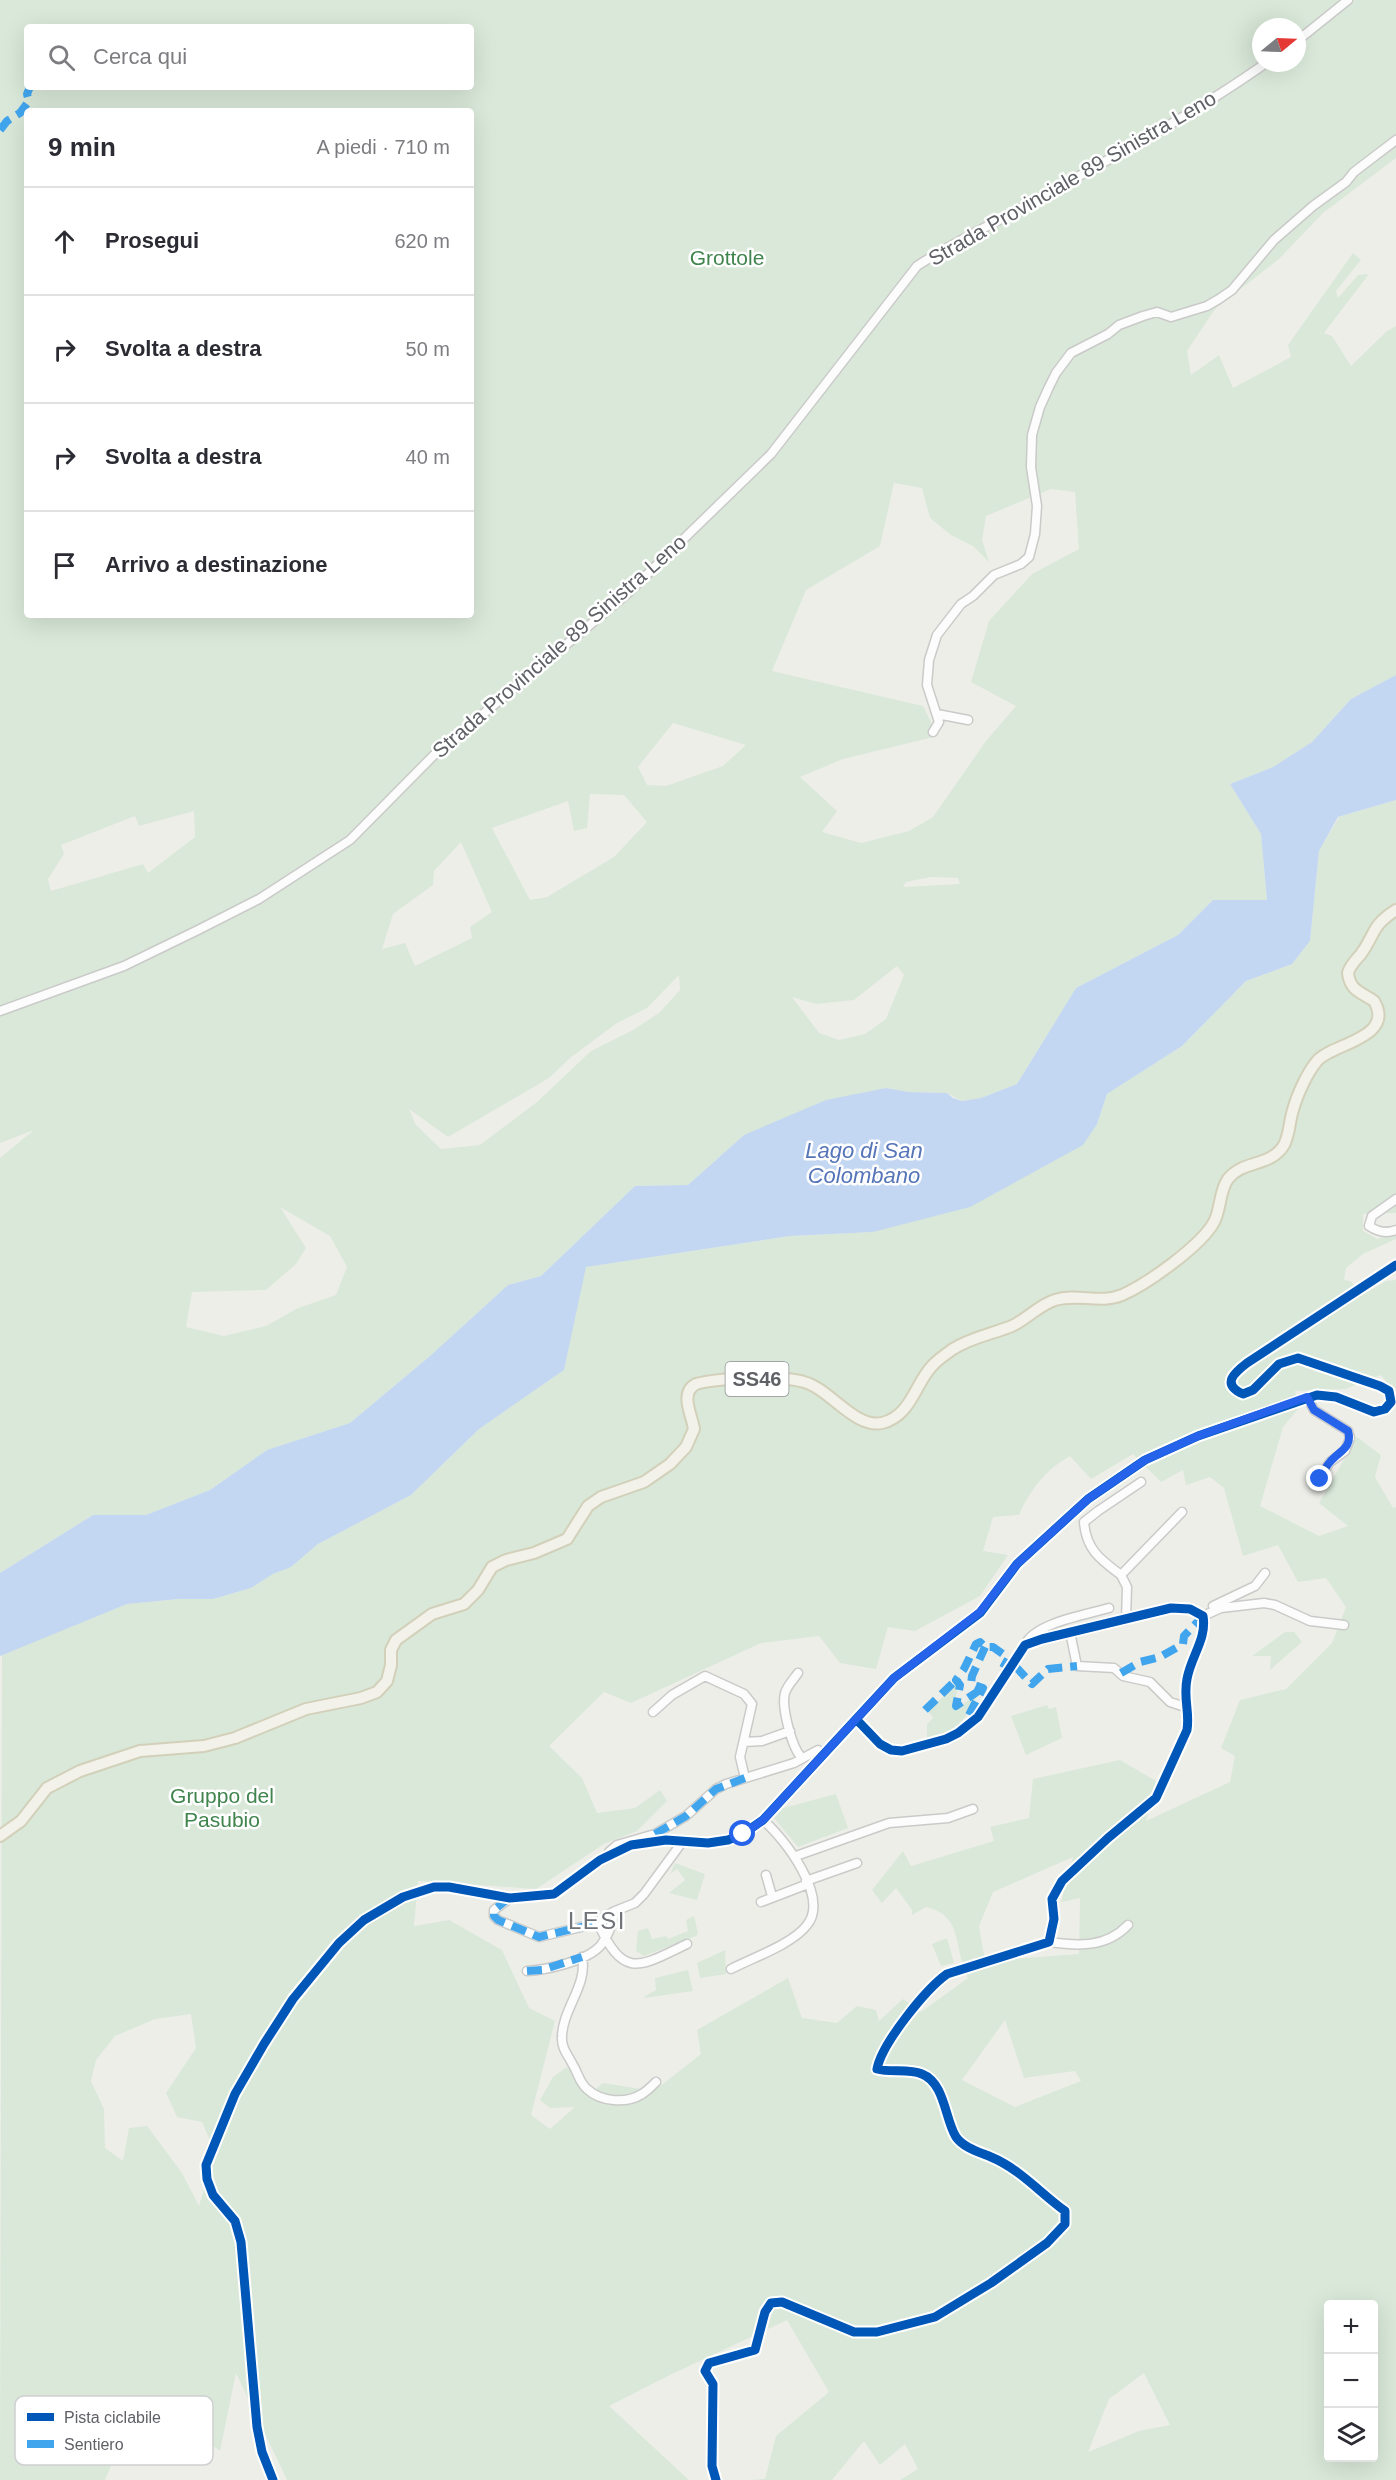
<!DOCTYPE html>
<html lang="it">
<meta charset="utf-8">
<style>
:root{--surface:#fff;--page:#f7f7f7;--text:#2b2b33;--muted:#7c7c81;--line:#e1e1e2}
body{margin:0;font-family:Helvetica,sans-serif;background:var(--page);color:var(--text)}
.controls{position:absolute;right:18px;bottom:18px;display:grid;overflow:hidden;border-radius:6px;box-shadow:0 6px 24px #0002}
.controls button{width:54px;height:54px;display:grid;place-items:center;padding:0;border:0;border-bottom:2px solid var(--line);background:var(--surface);color:var(--text);font:30px sans-serif}
.compass{position:absolute;left:1252px;top:18px;width:54px;height:54px;border-radius:50%;background:var(--surface);box-shadow:0 6px 24px #0002;rotate:71deg}
.stop{position:absolute;width:18px;height:18px;margin:-14px;border:4px solid #2563eb;border-radius:50%;background:#fff}
.stop.end{background:#2563eb;border-color:#fff;box-shadow:0 2px 6px #0008}
.list{margin:0;padding:0;list-style:none}
h2{display:flex;justify-content:space-between;align-items:center;height:78px;margin:0;padding:0 24px;font-size:26px}
h2 small{font-size:20px;font-weight:400;color:var(--muted)}
.list li{display:grid;grid-template-columns:39px 1fr auto;gap:18px;align-items:center;box-sizing:border-box;height:108px;padding:0 24px;border-top:2px solid var(--line)}
.list b{display:block;font-size:22px;white-space:nowrap}
.list em{font-size:20px;font-style:normal;color:var(--muted)}
.icon{flex:none;width:33px;height:33px;fill:none;stroke:currentColor;stroke-width:2;stroke-linecap:round;stroke-linejoin:round}
.map{position:relative;flex:none;width:1396px;height:2480px;overflow:hidden}
.search{position:absolute;background:var(--surface);box-shadow:0 6px 24px #0002;left:24px;top:24px;width:450px;height:66px;display:flex;align-items:center;gap:15px;box-sizing:border-box;padding:0 21px;border-radius:6px;color:var(--muted);font-size:22px}
.panel{position:absolute;background:var(--surface);box-shadow:0 6px 24px #0002;left:24px;top:108px;width:450px;height:510px;border-radius:6px}
.map>svg:first-child{display:block}
.green{fill:#d9e8d9;fill-rule:evenodd}
.water{fill:#c3d7f2}
.lines{fill:none;stroke-linecap:round;stroke-linejoin:round}
.minor-casing{stroke:#cacac9;stroke-width:11}
.major-casing{stroke:#d3d0ba;stroke-width:14}
.minor{stroke:#fcfcfc;stroke-width:8}
.major{stroke:#f2f2ea;stroke-width:10}
.quiet{stroke:#41a5ee;stroke-width:8;stroke-dasharray:15 8;stroke-linecap:butt}
.cycleway-casing{stroke:#fff;stroke-width:13}
.cycleway{stroke:#0057b8;stroke-width:9}
.route{stroke:#2563eb;stroke-width:8}
.labels{text-anchor:middle;dominant-baseline:central;stroke-width:5;stroke-linejoin:round;paint-order:stroke}
.shield{fill:#fff;stroke:#8f9094;stroke-width:1.5}
.shield-label{font-size:20px;font-weight:bold;fill:#5f6166}
.street-label{font-size:21px;fill:#5f6166;stroke:#fff}
.park-label{font-size:21px;fill:#40844e;stroke:#fff}
.water-label{font-size:22px;font-style:italic;fill:#5575b8;stroke:#fff}
.quarter-label{font-size:24px;letter-spacing:1.5px;fill:#707378;stroke:#fff}
.key{fill:#fff;stroke:#cfd0d1;stroke-width:1.5}
.key-label{font-size:16px;fill:#5f6166}
</style>
<div class="map">
<svg width="1396" height="2480" viewBox="0 0 1396 2480">
<rect width="100%" height="100%" fill="#eeeee9"/>
<path class="green" d="M0,0H1396V158L1323,213L1279,259L1215,309L1187,351L1191,375L1219,355L1233,388L1291,357L1288,345L1353,253L1361,260L1336,291L1338,298L1358,275L1369,274L1324,333L1332,336L1351,366L1387,331L1396,326V675L1351,699L1312,742L1273,767L1230,784L1261,834L1267,900H1213L1178,935L1076,988L1017,1084L981,1098L962,1101L947,1093L909,1092L886,1088L744,1135L688,1185L635,1186L541,1276L508,1285L430,1356L350,1423L267,1450L210,1490L146,1515H93L0,1573V1158L34,1130L0,1143ZM27,27H471V87H27ZM1261,27H1297V63H1261ZM27,111H471V615H27ZM894,483L922,488L930,518L951,535L973,546L989,562L982,540L986,516L1051,489L1075,492L1079,549L1032,574L989,621L971,682L1016,706L986,741L933,817L909,831L861,843L822,832L837,811L800,777L843,759L938,736L923,706L772,671L806,590L880,546ZM673,723L746,745L723,766L666,786L647,785L638,767ZM590,794L624,795L647,822L614,857L547,897L530,900L492,828L568,801L574,831L587,828ZM194,811L195,837L148,873L143,864L51,891L48,879L64,854L61,845L135,816L139,826ZM461,842L492,912L470,927L472,938L415,966L405,943L382,949L393,914L433,885L434,871ZM931,877L958,878L960,884L903,887L906,882ZM897,966L904,975L886,1019L865,1034L839,1040L819,1033L792,997L816,1004L854,1000ZM679,975L680,990L660,1012L635,1029L591,1051L537,1102L480,1145L441,1149L416,1125L409,1109L448,1137L549,1078L570,1058L617,1023L647,1008ZM280,1207L330,1236L347,1267L336,1295L298,1308L266,1326L224,1336L186,1327L192,1292L266,1290L296,1264L306,1248Z
M1396,800V1213L1363,1214V1231L1377,1239L1396,1233V1239L1363,1254L1346,1268L1344,1280L1350,1281L1364,1294L1386,1281L1396,1280V1393L1381,1375L1345,1389L1295,1391L1299,1408L1283,1427L1260,1506L1319,1536L1348,1526L1319,1503L1357,1437L1381,1455L1375,1477L1393,1508L1396,1507V2480H900L918,2469L905,2444L880,2465L864,2441L832,2480H750L765,2479L776,2436L829,2392L787,2320L670,2375L609,2406L689,2480H287L236,2373L220,2451L175,2417L113,2461L105,2480H0L2,1654L127,1604L179,1599H213L251,1588L273,1574L291,1567L318,1544L411,1495L479,1429L564,1370L585,1267L790,1236L873,1232L1097,1124L1107,1094L1182,1046L1246,981L1292,964L1310,941L1319,851L1339,817ZM1133,1454L1161,1482L1183,1470L1186,1485L1210,1477L1224,1488L1243,1556L1278,1545L1298,1582L1326,1578L1346,1607L1332,1643L1286,1689L1240,1700L1221,1748L1235,1756L1230,1782L1146,1821L1156,1781L1120,1760L1033,1779L1029,1818L990,1827L994,1841L911,1866L903,1851L872,1890L882,1903L896,1888L912,1910V1915L926,1907C964,1915 953,1949 968,1978L921,2012L903,1999L879,2021L876,2010L857,2006L837,2023L802,2018L788,1978L697,2030L701,2054L654,2091L603,2083L589,2095L567,2067L553,2077L540,2100L550,2108L575,2107L550,2129L531,2115L555,2021L529,2008L502,1950L449,1920L414,1926L418,1881L536,1889L604,1844L637,1831L667,1801L660,1790L635,1808L597,1813L582,1778L549,1746L604,1692L631,1703L761,1643L819,1636L840,1663L876,1669L888,1627L915,1631L980,1596L1008,1555L983,1551L993,1517L1019,1515C1029,1491 1046,1469 1070,1456L1091,1479ZM1073,1857L1061,1902L1080,1898L1079,1954L985,1961L979,1926L993,1892ZM191,2014L196,2048L166,2093L177,2117L202,2122L215,2152L199,2206L182,2173L147,2126L129,2128L123,2161L105,2148L104,2109L91,2081L96,2060L115,2036L155,2019ZM1005,2020L1024,2078L1075,2071L1081,2081L1015,2107L962,2080ZM1328,2304H1374V2458H1328ZM1144,2373L1170,2425L1139,2431L1088,2452L1109,2399Z
M1285,1632H1294L1302,1642L1270,1670L1271,1656H1252Z
M956,1684L958,1686L954,1705L957,1709L979,1692C967,1720 956,1731 927,1741V1724L933,1718L928,1711Z
M1047,1705L1049,1709L1056,1707L1062,1738L1026,1755L1011,1716Z
M836,1794L848,1828L798,1847L774,1818L783,1808Z
M675,1863L705,1874L697,1900L669,1893L685,1880L677,1869L670,1874Z
M694,1916L698,1933L696,1936L644,1956L636,1951L638,1931L648,1928L652,1939L666,1936L668,1939L688,1931L686,1920Z
M947,1938L954,1963L941,1966L932,1944Z
M725,1950L726,1974L700,1978L697,1963Z
M688,1970L693,1991L644,1998V1997L656,1990L655,1978Z"/>
<path class="water" d="M1396,675V800L1338,817L1319,851L1310,941L1292,964L1246,981L1182,1046L1107,1094L1097,1124L1083,1145L970,1207L873,1232L790,1236L586,1267L564,1370L479,1429L411,1495L318,1544L291,1567L273,1574L251,1588L213,1599H179L127,1604L0,1656V1573L93,1515H146L210,1490L267,1450L350,1423L430,1356L508,1285L541,1276L635,1186L688,1185L744,1135L826,1100L886,1088L909,1092L947,1093L953,1098L962,1101L981,1098L1017,1084L1076,988L1178,935L1213,900H1267L1261,834L1230,784L1273,767L1312,742L1351,699Z"/>
<g class="lines">
<defs>
<path id="minor" d="M1297,41L1348,0
M937,714L968,720
M933,732L939,722L927,685L929,660L937,635L961,604L973,596L994,575L1021,564L1029,557L1035,534L1037,506L1031,467L1032,435L1040,407L1049,387L1056,373L1071,353L1108,334L1119,325L1143,316L1157,312L1171,317L1207,306L1219,299L1232,290L1274,240L1313,206L1346,182L1354,172L1396,140
M0,1011L124,966L198,930L259,899L350,840L434,755L628,593L771,454L917,266C952,243 989,226 1025,206C1106,161 1191,116 1266,63
M1396,1199L1372,1216L1369,1226C1378,1232 1386,1234 1396,1230
M1307,1397L1314,1410L1348,1431L1350,1438L1345,1451L1330,1462L1317,1482
M1121,1575C1101,1560 1086,1550 1084,1522L1098,1511L1141,1482
M1213,1606L1255,1586L1265,1573
M1203,1616L1221,1608L1264,1603L1275,1605L1310,1621L1344,1625
M1126,1620L1127,1587L1121,1575L1182,1512
M1070,1632L1077,1666L1114,1668L1123,1676L1150,1682L1170,1702L1185,1707
M1025,1645C1034,1623 1086,1615 1109,1608
M798,1673C793,1680 787,1686 785,1693C781,1707 792,1747 801,1757
M653,1712L672,1695L705,1676L744,1694L752,1704L740,1757L745,1778
M744,1742L762,1741L790,1731
M609,1852L617,1845L655,1834L686,1816L716,1789L726,1784L794,1763L818,1750L822,1754
M796,1856L889,1823L948,1818L973,1809
M766,1875L772,1896
M806,1881L857,1863
M510,1898L494,1910V1916L498,1920L539,1937L598,1923
M761,1902L808,1884
M615,1911L602,1918L598,1923C624,1980 639,1967 687,1944
M1049,1942C1078,1946 1106,1948 1128,1925
M582,1957C588,1985 563,2008 562,2036C561,2048 568,2055 573,2065C578,2073 579,2082 587,2089C601,2102 626,2104 642,2094C647,2091 652,2086 656,2082
M731,1969C752,1958 793,1944 807,1925C830,1897 784,1838 763,1820
M527,1971C546,1970 588,1961 601,1945C609,1935 612,1923 615,1911L635,1903L644,1894L683,1841
M273,2480L262,2452L257,2427L241,2242L235,2221L213,2195L207,2179L206,2165L235,2094L264,2044L293,1999L339,1943L364,1920L403,1897L434,1887H449L510,1898L554,1894L600,1860L631,1845L666,1840L708,1843L728,1840L743,1834L763,1820L894,1678L980,1613L1017,1564L1088,1499L1145,1460L1198,1436L1317,1395L1336,1397L1374,1412L1385,1409L1391,1402L1389,1391L1380,1386L1298,1358L1279,1364L1253,1390L1243,1394C1221,1384 1234,1373 1247,1363L1396,1265
M716,2480L712,2466L713,2384L705,2371L709,2363L755,2350L765,2312L771,2303L782,2302L854,2332H877L935,2317L991,2283L1047,2243L1065,2224V2211C1040,2193 1020,2169 991,2157C979,2152 964,2148 956,2137C945,2120 945,2083 922,2074C908,2068 891,2073 877,2069C882,2043 926,1989 947,1974L1049,1942L1054,1919L1052,1899L1062,1881L1108,1838L1156,1798L1187,1730C1190,1712 1183,1698 1187,1679C1191,1656 1207,1639 1203,1616L1190,1609L1171,1608L1042,1639L1025,1645L978,1717L958,1733L946,1739L902,1751L891,1750L880,1744L856,1719"/>
<path id="major" d="M0,1836L21,1821L47,1788L80,1771L140,1751L204,1746L235,1738L306,1709L361,1698L377,1692L387,1681L391,1665V1650L396,1640L432,1614L464,1604L478,1590L492,1567L506,1560L534,1553L567,1539L588,1506L601,1497L644,1482L670,1464L686,1447L694,1429C692,1415 679,1393 696,1384C718,1378 782,1375 804,1382C830,1389 855,1429 882,1423C911,1416 915,1384 932,1366C937,1360 946,1354 953,1349C972,1337 992,1334 1012,1326C1027,1319 1039,1305 1055,1300C1077,1293 1101,1304 1122,1295C1147,1284 1201,1246 1214,1222C1221,1210 1219,1191 1228,1179C1242,1160 1271,1167 1284,1145C1290,1133 1289,1122 1293,1110C1297,1095 1307,1073 1317,1061C1331,1044 1396,1038 1374,1001C1361,992 1350,991 1348,973C1350,965 1356,960 1361,954C1376,933 1371,926 1396,910"/>
</defs>
<use href="#minor" class="minor-casing"/>
<use href="#major" class="major-casing"/>
<use href="#minor" class="minor"/>
<use href="#major" class="major"/>
<path class="quiet" d="M0,130L7,121L20,113L29,101L27,94L30,87
M1015,1666L1032,1684L1048,1669L1077,1666
M1121,1673L1140,1662L1160,1657L1183,1644L1184,1636L1203,1616
M979,1688L977,1692L956,1706L960,1685L956,1680L964,1669L976,1644L980,1642L985,1647H993L1007,1657L1008,1659L1003,1668
M925,1710L956,1680
M969,1715L983,1688L971,1684L972,1676L985,1647
M655,1834L686,1816L716,1789L745,1778
M509,1898L494,1910V1916L498,1920L539,1937L598,1923
M527,1971L542,1970L582,1957"/>
<defs>
<path id="cycleway" d="M273,2480L262,2452L257,2427L241,2242L235,2221L213,2195L207,2179L206,2165L235,2094L264,2044L293,1999L339,1943L364,1920L403,1897L434,1887H449L510,1898L554,1894L600,1860L631,1845L666,1840L708,1843L728,1840L743,1834L763,1820L894,1678L980,1613L1017,1564L1088,1499L1145,1460L1198,1436L1317,1395L1336,1397L1374,1412L1385,1409L1391,1402L1389,1391L1380,1386L1298,1358L1279,1364L1253,1390L1243,1394C1221,1384 1234,1373 1247,1363L1396,1265
M716,2480L712,2466L713,2384L705,2371L709,2363L755,2350L765,2312L771,2303L782,2302L854,2332H877L935,2317L991,2283L1047,2243L1065,2224V2211C1040,2193 1020,2169 991,2157C979,2152 964,2148 956,2137C945,2120 945,2083 922,2074C908,2068 891,2073 877,2069C882,2043 926,1989 947,1974L1049,1942L1054,1919L1052,1899L1062,1881L1108,1838L1156,1798L1187,1730C1190,1712 1183,1698 1187,1679C1191,1656 1207,1639 1203,1616L1190,1609L1171,1608L1042,1639L1025,1645L978,1717L958,1733L946,1739L902,1751L891,1750L880,1744L856,1719"/>
</defs>
<use href="#cycleway" class="cycleway-casing"/>
<use href="#cycleway" class="cycleway"/>
</g>
<g class="lines">
<path class="route" d="M743,1834L763,1820L894,1678L980,1612L1017,1564L1088,1499L1145,1460L1198,1436L1307,1397L1314,1410L1348,1431C1353,1448 1339,1451 1330,1462C1326,1466 1323,1473 1320,1479"/>
</g>
<g class="labels">
<rect class="shield" x="725.5" y="1362" width="63" height="34" rx="4.5"/>
<g class="shield-label">
<text x="757" y="1379">SS46</text>
</g>
<g class="street-label">
<text transform="translate(1072 178) rotate(-30)">Strada Provinciale 89 Sinistra Leno</text>
<text transform="translate(559 646) rotate(-41)">Strada Provinciale 89 Sinistra Leno</text>
</g>
<g class="park-label">
<text x="727" y="257">Grottole</text>
<text x="222" y="1795">Gruppo del<tspan x="222" dy="24">Pasubio</tspan></text>
</g>
<g class="water-label">
<text x="864" y="1150">Lago di San<tspan x="864" dy="25">Colombano</tspan></text>
</g>
<g class="quarter-label">
<text x="597" y="1920">LESI</text>
</g>
</g>
<rect x="15" y="2396" width="198" height="69" rx="9" class="key"/>
<rect x="27" y="2413" width="27" height="8" fill="#0057b8"/>
<rect x="27" y="2440" width="27" height="8" fill="#41a5ee"/>
<g class="key-label">
<text x="64" y="2423">Pista ciclabile</text>
<text x="64" y="2450">Sentiero</text>
</g>
</svg>
<div class="controls">
<button>+</button>
<button>−</button>
<button><svg class="icon" aria-label="layers" viewBox="0 0 24 24"><path d="M12 4l9 5-9 5-9-5zM3 14l9 5 9-5"/></svg></button>
</div>
<svg class="compass" viewBox="-18 -18 36 36"><path d="M0-13l5 13h-10z" fill="#e53935"/><path d="M0 13l5-13h-10z" fill="#7c7c81"/></svg>
<div class="stop" style="left:743px;top:1834px"></div>
<div class="stop end" style="left:1320px;top:1479px"></div>
<div class="search"><svg class="icon" aria-label="search" viewBox="0 0 24 24"><circle cx="10" cy="10" r="6"/><path d="M15 15l6 6"/></svg>Cerca qui</div>
<section class="panel">
<h2>9 min<small>A piedi · 710 m</small></h2>
<ul class="list">
<li><svg class="icon" aria-label="ahead" viewBox="0 0 24 24"><path d="M12 20V5M6 11l6-6 6 6"/></svg><div><b>Prosegui</b></div><em>620 m</em></li>
<li><svg class="icon" aria-label="right" viewBox="0 0 24 24"><path d="M7 20v-9h11M14 6l5 5-5 5"/></svg><div><b>Svolta a destra</b></div><em>50 m</em></li>
<li><svg class="icon" aria-label="right" viewBox="0 0 24 24"><path d="M7 20v-9h11M14 6l5 5-5 5"/></svg><div><b>Svolta a destra</b></div><em>40 m</em></li>
<li><svg class="icon" aria-label="arrive" viewBox="0 0 24 24"><path d="M6 21V4h12l-3 4 3 4H6"/></svg><div><b>Arrivo a destinazione</b></div></li>
</ul>
</section>
</div>
